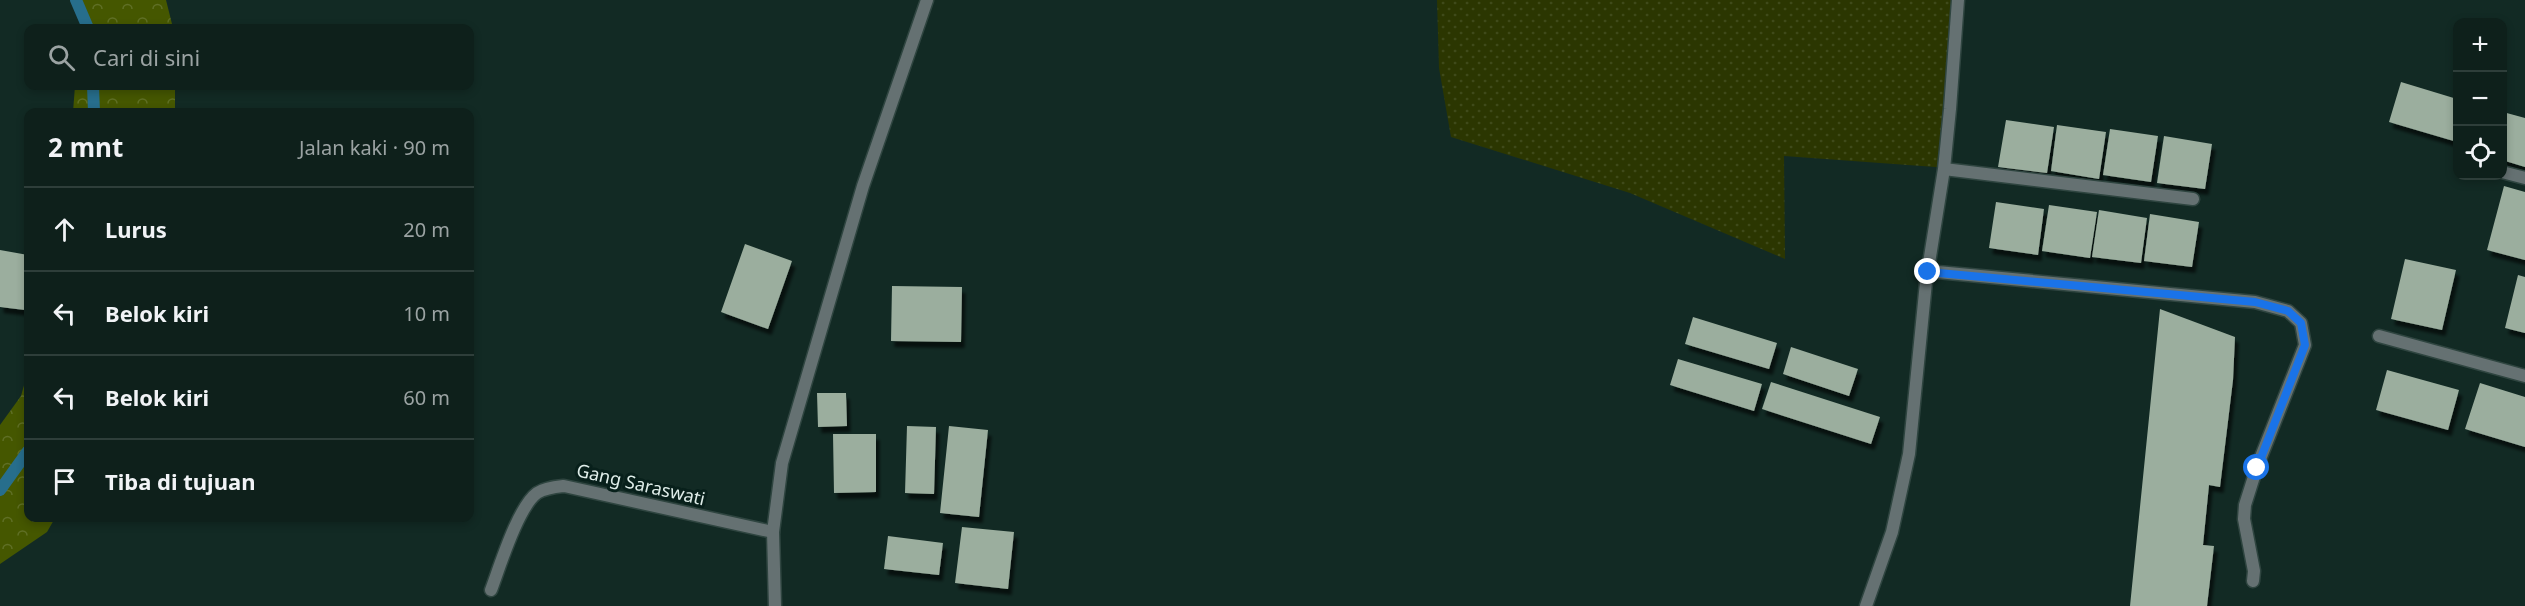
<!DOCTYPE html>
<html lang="id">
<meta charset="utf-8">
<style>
:root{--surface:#0e201b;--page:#172824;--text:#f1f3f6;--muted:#9ba3a3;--line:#2e3e3a}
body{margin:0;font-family:"Noto Sans",sans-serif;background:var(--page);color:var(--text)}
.controls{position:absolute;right:18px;top:18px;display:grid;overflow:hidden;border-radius:12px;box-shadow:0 3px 9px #0003}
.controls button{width:54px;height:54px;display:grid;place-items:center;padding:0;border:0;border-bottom:2px solid var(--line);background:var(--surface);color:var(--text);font:30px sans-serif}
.stop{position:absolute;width:18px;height:18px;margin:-14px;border:4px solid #1a73e8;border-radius:50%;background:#fff}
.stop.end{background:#1a73e8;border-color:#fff;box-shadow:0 2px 6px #0008}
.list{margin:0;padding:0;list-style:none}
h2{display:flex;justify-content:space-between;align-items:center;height:78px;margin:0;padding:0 24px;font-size:26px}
h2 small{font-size:20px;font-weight:400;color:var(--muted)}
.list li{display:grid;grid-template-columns:39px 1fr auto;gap:18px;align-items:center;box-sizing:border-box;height:84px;padding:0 24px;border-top:2px solid var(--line)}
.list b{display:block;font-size:22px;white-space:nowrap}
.list em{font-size:20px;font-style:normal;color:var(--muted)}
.icon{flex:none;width:33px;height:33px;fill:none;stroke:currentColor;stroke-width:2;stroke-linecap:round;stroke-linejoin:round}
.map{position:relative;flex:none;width:2525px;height:606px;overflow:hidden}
.search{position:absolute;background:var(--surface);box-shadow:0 3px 9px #0003;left:24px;top:24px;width:450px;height:66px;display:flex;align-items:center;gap:15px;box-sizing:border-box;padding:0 21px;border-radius:12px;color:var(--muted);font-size:22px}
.panel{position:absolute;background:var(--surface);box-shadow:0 3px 9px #0003;left:24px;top:108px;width:450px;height:414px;border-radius:12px}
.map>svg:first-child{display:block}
.grass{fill:url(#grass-dots)}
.forest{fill:url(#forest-crowns)}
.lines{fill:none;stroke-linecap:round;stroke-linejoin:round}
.stream{stroke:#276e8c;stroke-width:12}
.building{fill:#9bae9e;filter:url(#shadow)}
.lane-casing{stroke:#2f4540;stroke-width:15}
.street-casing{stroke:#2f4540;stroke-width:15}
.lane{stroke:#657172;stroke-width:12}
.street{stroke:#657172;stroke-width:12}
.route{stroke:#1a73e8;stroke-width:8}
.labels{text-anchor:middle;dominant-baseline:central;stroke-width:6;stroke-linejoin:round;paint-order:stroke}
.street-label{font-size:18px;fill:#dfede9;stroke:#08201b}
</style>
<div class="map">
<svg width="2525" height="606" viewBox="0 0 2525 606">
<defs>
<pattern id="grass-dots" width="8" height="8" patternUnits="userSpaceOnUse" patternTransform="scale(1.5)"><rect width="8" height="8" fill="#2b3601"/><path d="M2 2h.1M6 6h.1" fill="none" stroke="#3f4a1a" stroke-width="1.8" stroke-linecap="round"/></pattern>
<pattern id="forest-crowns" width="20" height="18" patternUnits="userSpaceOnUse" patternTransform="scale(1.5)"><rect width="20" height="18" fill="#455700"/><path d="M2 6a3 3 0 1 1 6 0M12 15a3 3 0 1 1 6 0" fill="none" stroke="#5f6f25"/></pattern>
<filter id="shadow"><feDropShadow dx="3.5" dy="6" stdDeviation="1.5" flood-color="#0009"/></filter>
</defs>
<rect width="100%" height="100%" fill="#122a24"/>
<path class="grass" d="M1437,0H1953L1949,168L1784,156L1785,259L1630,193L1451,137L1439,68Z"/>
<path class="forest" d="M82,0H166L173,28H80Z
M75,86H175V112H73Z
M28,371V518H55L47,532L0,564V425L21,396Z"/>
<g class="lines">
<path class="stream" d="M76,0L88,28
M93,86L94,112
M0,490L28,451"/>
</g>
<path class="building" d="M2401,82L2457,99V142L2389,122Z
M2503,112L2525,118V167L2502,160Z
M2006,120L2054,127L2047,173L1998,167Z
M2057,125L2106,132L2099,179L2051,171Z
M2110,129L2158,136L2151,182L2103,175Z
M2164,136L2212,144L2205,189L2157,183Z
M2504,186L2525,192V260L2487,250Z
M1996,202L2044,209L2038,255L1989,248Z
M2049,205L2097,212L2090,258L2042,251Z
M2099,210L2147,218L2141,263L2092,257Z
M2150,214L2199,222L2192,267L2144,261Z
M745,244L792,261L768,329L721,312Z
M0,250L28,255V287L25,310L0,307Z
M2405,259L2456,270L2442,330L2391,319Z
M2518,275L2525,277V333L2505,328Z
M892,286L962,287L961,342L891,341Z
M2160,309L2235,337L2233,380L2220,487L2209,485L2203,545L2214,546L2207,606H2130Z
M1693,317L1777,343L1769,369L1685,344Z
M1791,347L1858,369L1849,396L1783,374Z
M1678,359L1762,384L1754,411L1670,385Z
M2387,370L2459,390L2448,430L2376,410Z
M1771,382L1880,417L1871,444L1762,409Z
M2480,383L2525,397V447L2465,429Z
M817,393H846L847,426L818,427Z
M907,426L936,427L934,494L905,493Z
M949,426L988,430L979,517L940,513Z
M833,434H876V492L834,493Z
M962,527L1014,532L1008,589L955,583Z
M888,536L943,543L939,575L884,569Z"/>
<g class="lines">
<defs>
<path id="lane" d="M491,590C500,566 518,507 537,493C545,488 555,487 564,486L773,532"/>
<path id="street" d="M1944,169L2193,199
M2502,172L2525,178
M1927,271L2255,302L2288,311L2301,323L2305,345L2257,467L2245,505L2244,519L2254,571L2253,581
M2379,336L2525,376
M775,606L773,532L782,463L863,186L927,0
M1866,606L1892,532L1909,454L1926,282L1944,169L1950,109L1958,0"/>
</defs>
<use href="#lane" class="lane-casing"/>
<use href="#street" class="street-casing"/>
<use href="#lane" class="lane"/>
<use href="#street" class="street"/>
</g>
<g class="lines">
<path class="route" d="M1928,272L2255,302L2288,311L2301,323L2305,345L2257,468"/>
</g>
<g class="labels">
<g class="street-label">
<text transform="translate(641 484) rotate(13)">Gang Saraswati</text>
</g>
</g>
</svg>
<div class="controls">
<button>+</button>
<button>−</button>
<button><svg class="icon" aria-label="locate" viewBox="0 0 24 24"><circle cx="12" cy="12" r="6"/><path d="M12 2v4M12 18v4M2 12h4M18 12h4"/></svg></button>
</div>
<div class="stop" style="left:2257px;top:468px"></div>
<div class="stop end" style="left:1928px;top:272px"></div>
<div class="search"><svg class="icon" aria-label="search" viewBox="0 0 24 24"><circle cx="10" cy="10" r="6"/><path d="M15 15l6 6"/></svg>Cari di sini</div>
<section class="panel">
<h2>2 mnt<small>Jalan kaki · 90 m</small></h2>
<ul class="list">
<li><svg class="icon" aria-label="ahead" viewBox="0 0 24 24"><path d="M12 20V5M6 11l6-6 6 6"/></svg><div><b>Lurus</b></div><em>20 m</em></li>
<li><svg class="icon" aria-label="left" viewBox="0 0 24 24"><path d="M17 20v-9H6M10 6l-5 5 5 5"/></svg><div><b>Belok kiri</b></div><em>10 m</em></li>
<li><svg class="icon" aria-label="left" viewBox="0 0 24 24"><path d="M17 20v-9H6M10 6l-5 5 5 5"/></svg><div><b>Belok kiri</b></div><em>60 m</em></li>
<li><svg class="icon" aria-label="arrive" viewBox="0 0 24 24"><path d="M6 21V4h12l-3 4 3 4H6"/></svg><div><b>Tiba di tujuan</b></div></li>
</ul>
</section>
</div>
